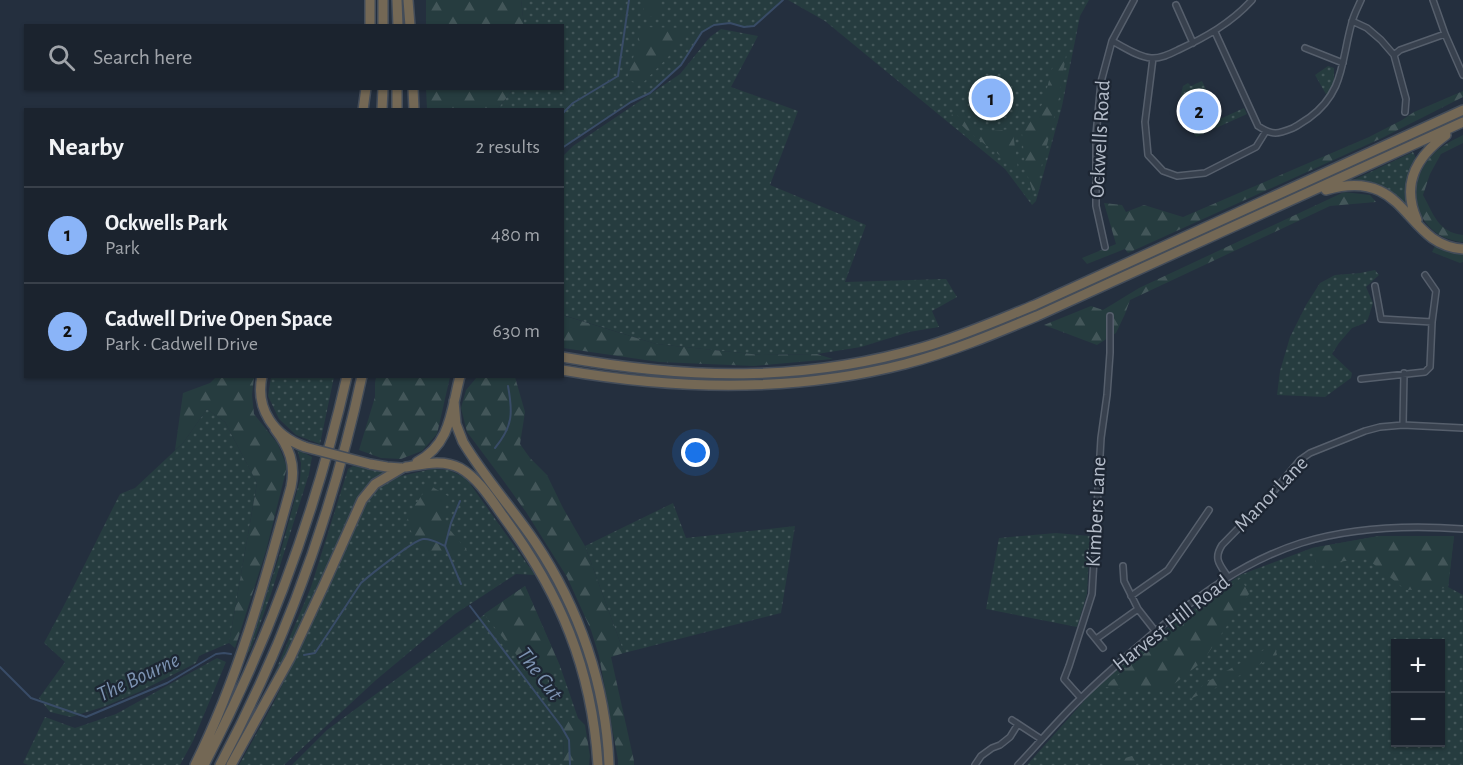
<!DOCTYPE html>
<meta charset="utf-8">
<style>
:root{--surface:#1b232e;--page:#282f3a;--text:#f1f3f6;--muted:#a0a4aa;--line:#39404a;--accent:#8ab4f8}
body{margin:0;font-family:"Alegreya Sans",sans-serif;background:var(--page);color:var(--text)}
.controls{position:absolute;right:18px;bottom:18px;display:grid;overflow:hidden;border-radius:0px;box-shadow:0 2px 4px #0004}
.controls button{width:54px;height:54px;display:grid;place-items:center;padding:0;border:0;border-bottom:2px solid var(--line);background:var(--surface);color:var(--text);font:30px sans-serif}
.you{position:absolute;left:696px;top:453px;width:21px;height:21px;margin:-15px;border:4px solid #fff;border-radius:50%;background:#1a73e8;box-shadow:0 0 0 9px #1a73e833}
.badge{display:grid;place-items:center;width:39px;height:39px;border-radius:50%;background:var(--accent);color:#111;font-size:20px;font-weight:700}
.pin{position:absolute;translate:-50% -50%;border:3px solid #fff;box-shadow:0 2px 6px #0006}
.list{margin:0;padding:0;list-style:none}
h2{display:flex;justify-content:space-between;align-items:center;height:78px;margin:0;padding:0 24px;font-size:26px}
h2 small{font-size:20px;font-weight:400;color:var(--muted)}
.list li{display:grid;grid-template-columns:39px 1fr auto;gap:18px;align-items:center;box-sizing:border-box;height:96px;padding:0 24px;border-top:2px solid var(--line)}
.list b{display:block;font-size:22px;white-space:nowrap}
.list p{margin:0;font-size:20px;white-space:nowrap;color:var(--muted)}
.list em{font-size:20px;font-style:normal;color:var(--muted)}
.icon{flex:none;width:33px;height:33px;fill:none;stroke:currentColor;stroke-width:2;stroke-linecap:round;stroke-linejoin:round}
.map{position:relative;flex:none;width:1463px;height:765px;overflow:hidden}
.search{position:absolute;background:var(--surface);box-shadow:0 2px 4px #0004;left:24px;top:24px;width:540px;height:66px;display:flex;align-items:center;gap:15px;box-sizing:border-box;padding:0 21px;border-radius:0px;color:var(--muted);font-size:22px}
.panel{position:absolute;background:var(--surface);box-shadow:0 2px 4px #0004;left:24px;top:108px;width:540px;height:270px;border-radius:0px}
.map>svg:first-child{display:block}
.grass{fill:url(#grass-dots);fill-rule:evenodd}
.forest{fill:url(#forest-firs)}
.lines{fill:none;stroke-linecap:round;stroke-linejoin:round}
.stream{stroke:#394c67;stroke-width:2}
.street-casing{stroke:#565f6c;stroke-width:8}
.highway-casing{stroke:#434c59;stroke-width:12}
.street{stroke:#38414e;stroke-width:5}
.highway{stroke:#746855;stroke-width:9}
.highway-bridge-casing{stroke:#434c59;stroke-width:12;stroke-linecap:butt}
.highway-bridge{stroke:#746855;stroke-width:9}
.labels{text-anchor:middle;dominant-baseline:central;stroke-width:4.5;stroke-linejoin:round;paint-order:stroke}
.street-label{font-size:21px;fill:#b4bcc9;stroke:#1d2633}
.water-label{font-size:22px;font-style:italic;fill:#7c92b1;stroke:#1d2633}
</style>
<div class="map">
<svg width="1463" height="765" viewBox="0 0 1463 765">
<defs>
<pattern id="grass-dots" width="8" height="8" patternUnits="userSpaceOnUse" patternTransform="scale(1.5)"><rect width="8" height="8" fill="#263c3f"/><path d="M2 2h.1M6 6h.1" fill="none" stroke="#435659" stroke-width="1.8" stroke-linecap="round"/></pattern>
<pattern id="forest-firs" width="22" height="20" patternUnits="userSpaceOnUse" patternTransform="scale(1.5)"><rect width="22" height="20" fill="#263c3f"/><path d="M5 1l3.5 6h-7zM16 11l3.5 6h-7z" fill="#435659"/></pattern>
</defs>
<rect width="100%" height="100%" fill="#242f3e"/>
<path class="grass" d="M521,0H783L754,26L744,27L729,23L714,25L703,32L681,65L650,93L631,102L563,148L562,110H497L513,89L562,88V26L524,25Z
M788,0H1089L1080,16L1062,106L1036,201L1032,205L1005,169L825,21Z
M721,29L758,36L731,87L798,111L770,185L866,225L845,282L946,279L957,297L932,311L939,327L909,332L861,347L817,354L761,355L656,344L563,315V156L573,146L680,74L710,37Z
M1328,66L1334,68V82L1327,96L1315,75Z
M1202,81L1220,119L1244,108L1247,114L1196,137L1179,102L1183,86L1188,83L1191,86Z
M1413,152L1416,158L1415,159L1410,210L1373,184L1364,182H1349Z
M1375,270L1379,275L1366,287L1373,303L1368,319L1365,323L1352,328L1339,343L1332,354L1352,373L1351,378L1325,397L1277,395L1280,371L1290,337L1306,305L1320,283L1335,275L1360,273Z
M271,377H334L320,444L296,435L279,419L268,396Z
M207,409L225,422L257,483L229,643L199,656L196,663L139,692L103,707L71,717L50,712L39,698L65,662L44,643C71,594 95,543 120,494L135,488L183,443Z
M297,449L312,457L309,474L271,594L250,651L247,653L280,554L300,480L301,463Z
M353,466L386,472L371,481L359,496L315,595L267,691L311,587L348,469Z
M432,469L449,470L466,478L535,575L516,574L455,614L376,680L284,765H239L274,702L320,607L360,513L376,489L392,478Z
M673,503L686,538L795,526L781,613L624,653L585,546Z
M1056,533L1090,536L1087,594L1077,627L986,609L999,538Z
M1379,536H1454L1448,587L1463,595V765H1027L1092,692L1146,644L1240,575L1312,548ZM1396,644H1440V742H1396Z
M525,586L560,666L578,718H548L564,739L563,765H292L327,730L478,619Z
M217,658L226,662L193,741L180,765H28L23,763L45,717L75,728L116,714Z"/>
<path class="forest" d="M426,0H521L524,25H426Z
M644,0H661V17H644Z
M642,27L687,28L669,56L641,85L627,79Z
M1067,49L1059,98L1034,195L1025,168L1022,133L1043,103L1054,62Z
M426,89V88L513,89L497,110L427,109Z
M1463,91V97L1382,138L1128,253L1125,249L1087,264L1082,258L1116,244L1104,203L1122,205L1126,212L1144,205L1183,217L1369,137L1402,120L1414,112Z
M955,114L982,131H993L1010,129L1013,133L1018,169L970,133L951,115Z
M1463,135V143L1441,154L1430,174L1423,195C1434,215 1438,232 1463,235V242C1422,239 1403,196 1426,163C1435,149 1449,142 1463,135Z
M1344,192L1370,195L1376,202L1330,206L1130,300L1125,314L1116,333L1097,345L1044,325L1091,306L1103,310L1139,288Z
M1435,246L1443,250L1463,254V262L1460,263L1432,252Z
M562,315L656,344L761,355L817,354L833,359L754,366L659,362L563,348Z
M216,377H254L252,395L254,414L278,444L287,467L266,551L235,648L229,643L257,483L225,422L207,409L183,443L175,450L183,393L210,383Z
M376,377H450L437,434L422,451L401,459L381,458L359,450L375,397V383Z
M477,377H515L525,412L520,444L530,458L547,475L563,508L585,546L624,653L611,657L634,761V765H618V760L599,656L591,630L567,577L526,512L500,476L467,432L461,408L466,390Z
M429,485L448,496L442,520L468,552L423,553L406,522L415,505Z
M1379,536H1454L1448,588L1406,590L1366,558L1317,565L1312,548Z
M1241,578L1249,594L1202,662L1164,692L1104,687L1153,646Z
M525,586L560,666L535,678L484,614Z
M1274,644L1277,655L1224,684L1190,699L1205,683Z
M547,718H578L585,725L590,756L589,765H563L564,739Z
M1141,753L1136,765H1108L1110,763Z"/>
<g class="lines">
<path class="stream" d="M562,114L573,103L618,76L629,0
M562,148L631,102L650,93L681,65L702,32L714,25L730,23L744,27L754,26L783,0
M495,448C513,426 513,413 508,386
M445,546L451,523L460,501
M445,546L461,584
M470,606L561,726L569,740L570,765
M304,655L315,653L361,583C370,575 414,540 423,539C431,538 438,543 445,546
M0,667L31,698L86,717L167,683L216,654L224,653L231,654"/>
<defs>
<path id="street" d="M1433,0L1445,34L1463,75
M1176,5L1193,43
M1352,21L1367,28L1381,40L1394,55L1406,99L1405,112
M1215,32L1258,126C1273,136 1278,134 1293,128C1299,125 1304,121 1309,118C1345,92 1341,60 1352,22C1354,14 1358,7 1361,0
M1112,41C1124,47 1138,57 1151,58C1160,59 1170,54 1178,50C1206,37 1231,23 1252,0
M1305,48L1343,63
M1394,55L1400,50L1445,34
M1153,58L1145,122L1148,155L1163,171L1177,176L1205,173L1256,147L1266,131
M1105,247L1096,206V135L1101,82L1112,41L1134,0
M1375,286L1381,319L1432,322
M1361,379L1425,372L1430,367L1432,322L1436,291L1425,275
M1403,425L1404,373
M1123,566L1124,581L1138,609L1156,632
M1228,577C1220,565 1213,559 1222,545L1268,498L1300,460L1310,453L1365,431L1380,427L1403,425L1463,428
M1131,596L1168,570L1209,510
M1090,632L1103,648
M1096,639L1138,609
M1081,698L1064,679L1069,666L1092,594L1101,438L1107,395L1110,353V316
M1012,720L1041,739
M975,765L981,756L992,748L1000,745L1010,737L1018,724
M1018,765C1039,743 1058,720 1080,699C1103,676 1127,656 1151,635C1196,597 1244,561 1301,543C1353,527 1409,525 1463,529"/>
<path id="highway" d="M383,0V26
M397,0L398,26
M408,0L410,26
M370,26V0
M413,88L414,110
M363,110L366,88
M382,110L383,88
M397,110V88
M1326,190C1409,166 1403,245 1463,249
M1417,220C1401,184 1416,157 1446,135
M562,357C687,379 801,383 924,347C962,336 998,320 1035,305L1463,110
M562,370C677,390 792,393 905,364C951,352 994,334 1037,316L1463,122
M262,376C255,409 274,436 305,447
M454,401L456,424L463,442C484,477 512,508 535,542C579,608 606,685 609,765
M417,462C451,444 451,411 460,376
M370,464L387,467L401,468
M406,467C424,464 443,459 460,468C478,478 491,499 503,516C560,593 592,668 598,765
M195,765C239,677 265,581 291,487C296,464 289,447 275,429
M204,765C268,642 316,512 347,376
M220,765C285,643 333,511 362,376
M231,765L290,658L324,585L362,500L375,484L402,468"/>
</defs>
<use href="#street" class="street-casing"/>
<use href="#highway" class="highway-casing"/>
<use href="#street" class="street"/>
<use href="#highway" class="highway"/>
<defs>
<path id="highway-bridge" d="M305,447L370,464"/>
</defs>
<use href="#highway-bridge" class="highway-bridge-casing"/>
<use href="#highway-bridge" class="highway-bridge"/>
</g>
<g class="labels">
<g class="street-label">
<text transform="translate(1100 139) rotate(-87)">Ockwells Road</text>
<text transform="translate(1271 494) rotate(-46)">Manor Lane</text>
<text transform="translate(1096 512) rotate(-87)">Kimbers Lane</text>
<text transform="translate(1171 623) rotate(-38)">Harvest Hill Road</text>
</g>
<g class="water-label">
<text transform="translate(540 674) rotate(53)">The Cut</text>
<text transform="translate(138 677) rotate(-25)">The Bourne</text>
</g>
</g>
</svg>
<div class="controls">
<button>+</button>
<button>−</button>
</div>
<div class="you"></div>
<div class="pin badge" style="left:991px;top:98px">1</div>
<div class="pin badge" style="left:1199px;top:111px">2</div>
<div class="search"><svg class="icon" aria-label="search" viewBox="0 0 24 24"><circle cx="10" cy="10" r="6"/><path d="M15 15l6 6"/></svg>Search here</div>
<section class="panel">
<h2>Nearby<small>2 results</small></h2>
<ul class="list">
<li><span class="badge">1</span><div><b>Ockwells Park</b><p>Park</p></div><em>480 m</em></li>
<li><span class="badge">2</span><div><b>Cadwell Drive Open Space</b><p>Park · Cadwell Drive</p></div><em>630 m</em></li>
</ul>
</section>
</div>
